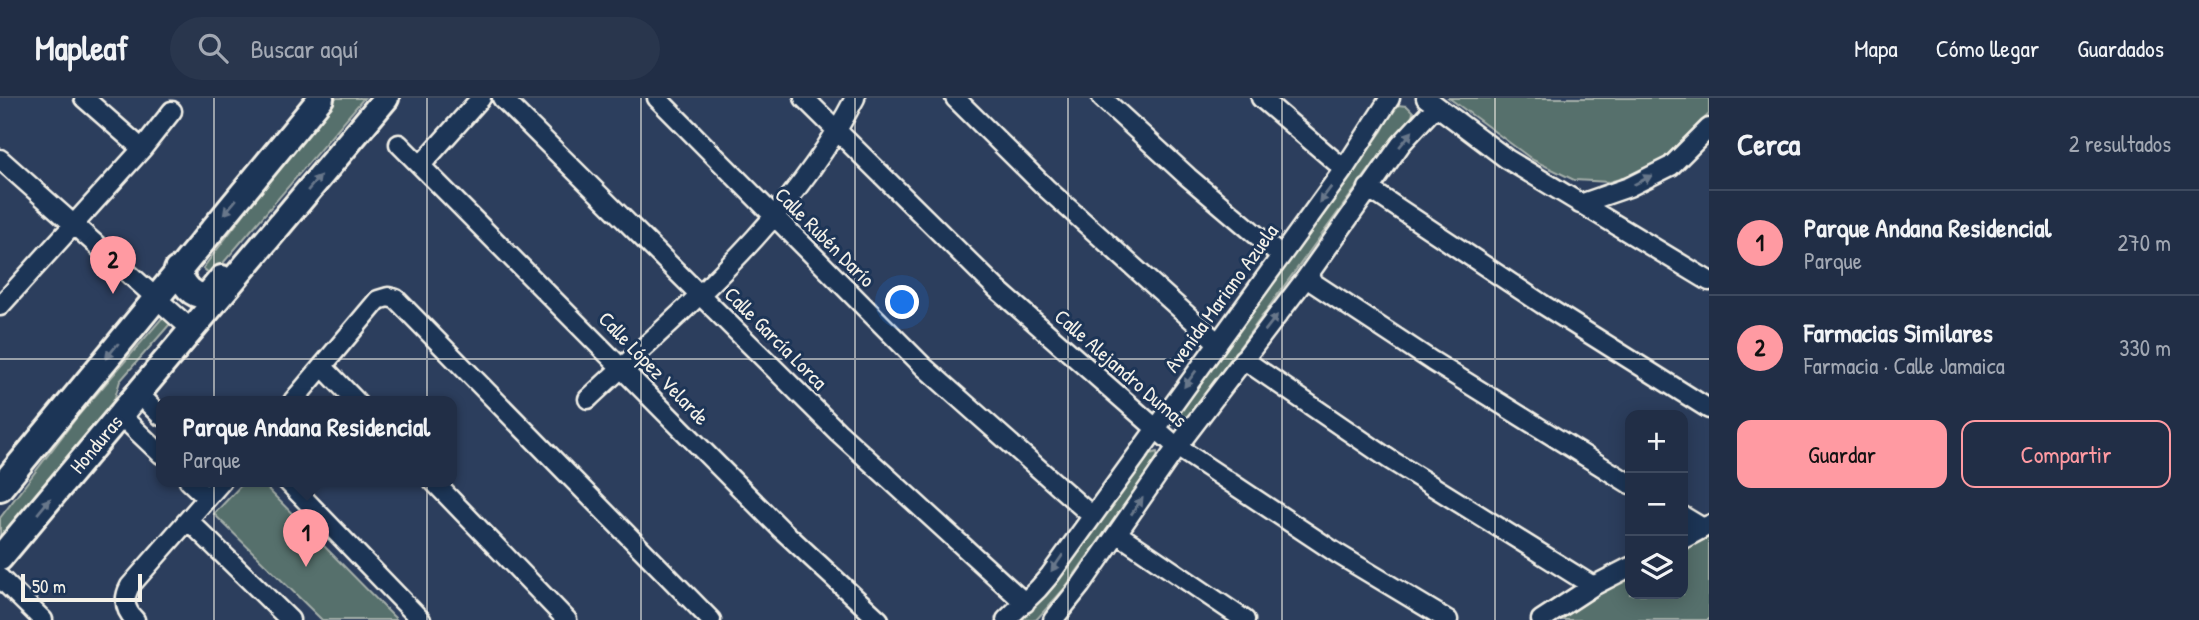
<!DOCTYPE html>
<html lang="es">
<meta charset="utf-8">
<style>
:root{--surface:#212e46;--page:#29364d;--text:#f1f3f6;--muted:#a2a8b3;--line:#3e4a5f;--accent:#ff9aa2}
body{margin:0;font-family:"Patrick Hand",sans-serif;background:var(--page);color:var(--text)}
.controls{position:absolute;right:21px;bottom:21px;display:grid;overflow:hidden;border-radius:14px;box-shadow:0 4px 18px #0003}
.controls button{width:63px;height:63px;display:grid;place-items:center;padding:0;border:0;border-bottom:2px solid var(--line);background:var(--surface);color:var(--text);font:35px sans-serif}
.scale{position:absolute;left:21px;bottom:18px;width:121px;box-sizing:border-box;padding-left:7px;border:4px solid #f4f1e8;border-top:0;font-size:19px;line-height:24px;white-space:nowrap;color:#f4f1e8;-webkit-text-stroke:5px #1d3557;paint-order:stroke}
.you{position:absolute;left:903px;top:205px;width:24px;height:24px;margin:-18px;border:5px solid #fff;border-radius:50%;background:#1a73e8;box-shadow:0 0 0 10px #1a73e833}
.badge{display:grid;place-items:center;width:46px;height:46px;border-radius:50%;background:var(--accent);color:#111;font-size:23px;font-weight:700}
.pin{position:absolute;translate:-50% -58px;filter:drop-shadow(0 2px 4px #0008)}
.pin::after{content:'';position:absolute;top:37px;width:24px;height:21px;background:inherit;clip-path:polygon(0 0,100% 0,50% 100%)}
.popup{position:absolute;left:156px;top:298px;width:301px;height:91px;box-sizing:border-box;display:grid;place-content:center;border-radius:14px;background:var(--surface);filter:drop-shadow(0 2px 5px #0005);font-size:23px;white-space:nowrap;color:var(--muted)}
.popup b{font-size:26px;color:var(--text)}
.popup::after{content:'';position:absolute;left:50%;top:100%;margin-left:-14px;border:14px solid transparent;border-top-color:var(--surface)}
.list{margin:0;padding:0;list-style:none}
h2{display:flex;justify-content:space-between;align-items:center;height:91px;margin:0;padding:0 28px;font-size:30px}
h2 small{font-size:23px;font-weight:400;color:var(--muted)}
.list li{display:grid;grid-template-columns:46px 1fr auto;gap:21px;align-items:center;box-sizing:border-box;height:105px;padding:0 28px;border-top:2px solid var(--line)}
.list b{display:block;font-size:26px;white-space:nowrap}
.list p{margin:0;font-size:23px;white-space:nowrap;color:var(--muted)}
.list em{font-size:23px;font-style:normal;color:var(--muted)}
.actions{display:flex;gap:14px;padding:21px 28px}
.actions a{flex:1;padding:16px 0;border:2px solid var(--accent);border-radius:14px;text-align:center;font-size:24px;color:var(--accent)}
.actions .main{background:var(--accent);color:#111}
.icon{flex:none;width:38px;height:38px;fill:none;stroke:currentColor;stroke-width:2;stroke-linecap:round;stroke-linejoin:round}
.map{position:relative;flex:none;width:1709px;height:522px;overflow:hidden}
header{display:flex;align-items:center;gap:42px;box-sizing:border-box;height:98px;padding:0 35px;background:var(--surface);border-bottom:2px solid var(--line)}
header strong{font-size:33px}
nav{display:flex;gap:38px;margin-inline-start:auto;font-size:24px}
.search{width:490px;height:63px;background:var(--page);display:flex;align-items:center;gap:18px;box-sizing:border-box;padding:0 24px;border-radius:38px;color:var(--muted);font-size:26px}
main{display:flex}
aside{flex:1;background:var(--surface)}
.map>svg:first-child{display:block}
.green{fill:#576f6c;stroke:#a6b0aa;stroke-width:2}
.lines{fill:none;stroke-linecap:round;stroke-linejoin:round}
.street-casing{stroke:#f4f1e8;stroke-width:23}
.secondary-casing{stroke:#f4f1e8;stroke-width:30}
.street{stroke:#1d3557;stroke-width:18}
.secondary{stroke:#1d3557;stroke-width:24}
.oneway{fill:#68778a}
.grid{fill:none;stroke:#f4f1e8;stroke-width:2;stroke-opacity:0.55}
.labels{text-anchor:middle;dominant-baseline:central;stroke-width:6;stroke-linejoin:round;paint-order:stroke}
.street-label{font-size:21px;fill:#f4f1e8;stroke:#1d3557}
</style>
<header>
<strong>Mapleaf</strong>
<div class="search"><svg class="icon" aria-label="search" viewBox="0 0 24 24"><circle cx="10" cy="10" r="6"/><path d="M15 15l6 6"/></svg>Buscar aquí</div>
<nav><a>Mapa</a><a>Cómo llegar</a><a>Guardados</a></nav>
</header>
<main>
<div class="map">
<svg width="1709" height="522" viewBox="0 0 1709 522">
<rect width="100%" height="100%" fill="#2c3e5d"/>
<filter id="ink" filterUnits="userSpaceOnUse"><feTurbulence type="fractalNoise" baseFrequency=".0143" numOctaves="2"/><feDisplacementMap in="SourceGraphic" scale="14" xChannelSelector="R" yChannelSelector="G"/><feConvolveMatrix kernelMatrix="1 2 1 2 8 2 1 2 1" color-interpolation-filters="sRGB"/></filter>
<g filter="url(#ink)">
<path class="green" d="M332,0H364L212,178L203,170Z
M1449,0H1709V16L1663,61L1641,75L1609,84L1592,83L1574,82L1533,62Z
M1397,7L1407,8L1413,14L1412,20L1394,38L1189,318L1182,319L1180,314L1382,33L1390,17Z
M163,219L170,226L120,283L112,309L0,443V420L77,319Z
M1157,354L1158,360L1064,491L1036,522H1022L1055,485L1150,356Z
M245,383H260L397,522H322L214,416Z
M1709,439V522H1560L1609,490L1630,480V496H1683V453Z"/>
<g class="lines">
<defs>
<path id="street" d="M84,0L142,51
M502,0L838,334L1025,505
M657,0L924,269L1091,417
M804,0L997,191L1177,349L1338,456L1448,522
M955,0L1046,90L1217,244
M1102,0L1188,79L1280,157
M1261,0L1344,71
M1426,0L1507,61L1709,183
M399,46L781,431L879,522
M0,61L192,232
M421,67L481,0
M1368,90L1542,206L1709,311
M1580,106L1629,89L1671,68L1709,30
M1306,180L1432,263L1630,386
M0,208L142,51L172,13
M1243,261L1389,361L1593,488
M323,269L356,303
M138,295L161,318
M588,301C687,208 791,123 855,0
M293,303L378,202L388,199L396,201L711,522
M120,317L161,356
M189,383L207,400
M287,383L421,522
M433,383L567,522
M1683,418L1703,430
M188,422L290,522
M1118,436L1245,522
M1683,441L1709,427
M0,480L43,522
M135,522C124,511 123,501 130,488L222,383
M1006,522L1038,491L1050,477L1344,71L1390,0
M1053,522L1081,487L1177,349L1306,180L1401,46L1436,8
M1541,522L1593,488L1630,469"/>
<path id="secondary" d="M177,172C184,186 191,200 208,197L222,180
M0,390L321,0
M0,460L386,0"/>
</defs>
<use href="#street" class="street-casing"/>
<use href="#secondary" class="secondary-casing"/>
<use href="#street" class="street"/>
<use href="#secondary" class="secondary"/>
</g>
<defs><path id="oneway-solid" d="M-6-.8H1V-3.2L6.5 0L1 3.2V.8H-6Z" transform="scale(1.75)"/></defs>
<g class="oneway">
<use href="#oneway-solid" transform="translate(1406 41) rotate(-50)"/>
<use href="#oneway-solid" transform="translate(1643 82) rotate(-27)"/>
<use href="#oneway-solid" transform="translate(314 85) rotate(-50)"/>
<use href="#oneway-solid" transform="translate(1325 97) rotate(127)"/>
<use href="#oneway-solid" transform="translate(230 109) rotate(130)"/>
<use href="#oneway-solid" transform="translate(1271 225) rotate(-52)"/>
<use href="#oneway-solid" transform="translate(112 253) rotate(129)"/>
<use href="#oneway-solid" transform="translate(1190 281) rotate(126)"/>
<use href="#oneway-solid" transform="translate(44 408) rotate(-50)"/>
<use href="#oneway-solid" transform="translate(1137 408) rotate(-55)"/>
<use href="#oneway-solid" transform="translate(1057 465) rotate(125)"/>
</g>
</g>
<path class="grid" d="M214,0V522M427,0V522M641,0V522M855,0V522M1068,0V522M1282,0V522M1495,0V522M0,261H1709"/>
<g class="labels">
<g class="street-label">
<text transform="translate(825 139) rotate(45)">Calle Rubén Darío</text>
<text transform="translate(1221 200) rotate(-54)">Avenida Mariano Azuela</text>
<text transform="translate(776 240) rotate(45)">Calle García Lorca</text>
<text transform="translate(654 270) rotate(46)">Calle López Velarde</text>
<text transform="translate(1121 270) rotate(41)">Calle Alejandro Dumas</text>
<text transform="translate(96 346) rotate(-50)">Honduras</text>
</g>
</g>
</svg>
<div class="controls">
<button>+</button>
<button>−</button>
<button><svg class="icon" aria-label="layers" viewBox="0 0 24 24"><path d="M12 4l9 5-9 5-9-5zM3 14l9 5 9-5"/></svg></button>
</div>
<div class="scale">50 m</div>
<div class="you"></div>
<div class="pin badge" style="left:306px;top:469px">1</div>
<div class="popup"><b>Parque Andana Residencial</b>Parque</div>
<div class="pin badge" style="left:113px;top:196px">2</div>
</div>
<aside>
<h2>Cerca<small>2 resultados</small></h2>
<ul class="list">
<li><span class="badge">1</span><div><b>Parque Andana Residencial</b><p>Parque</p></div><em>270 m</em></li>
<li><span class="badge">2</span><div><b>Farmacias Similares</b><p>Farmacia · Calle Jamaica</p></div><em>330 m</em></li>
</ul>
<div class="actions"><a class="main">Guardar</a><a>Compartir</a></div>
</aside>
</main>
